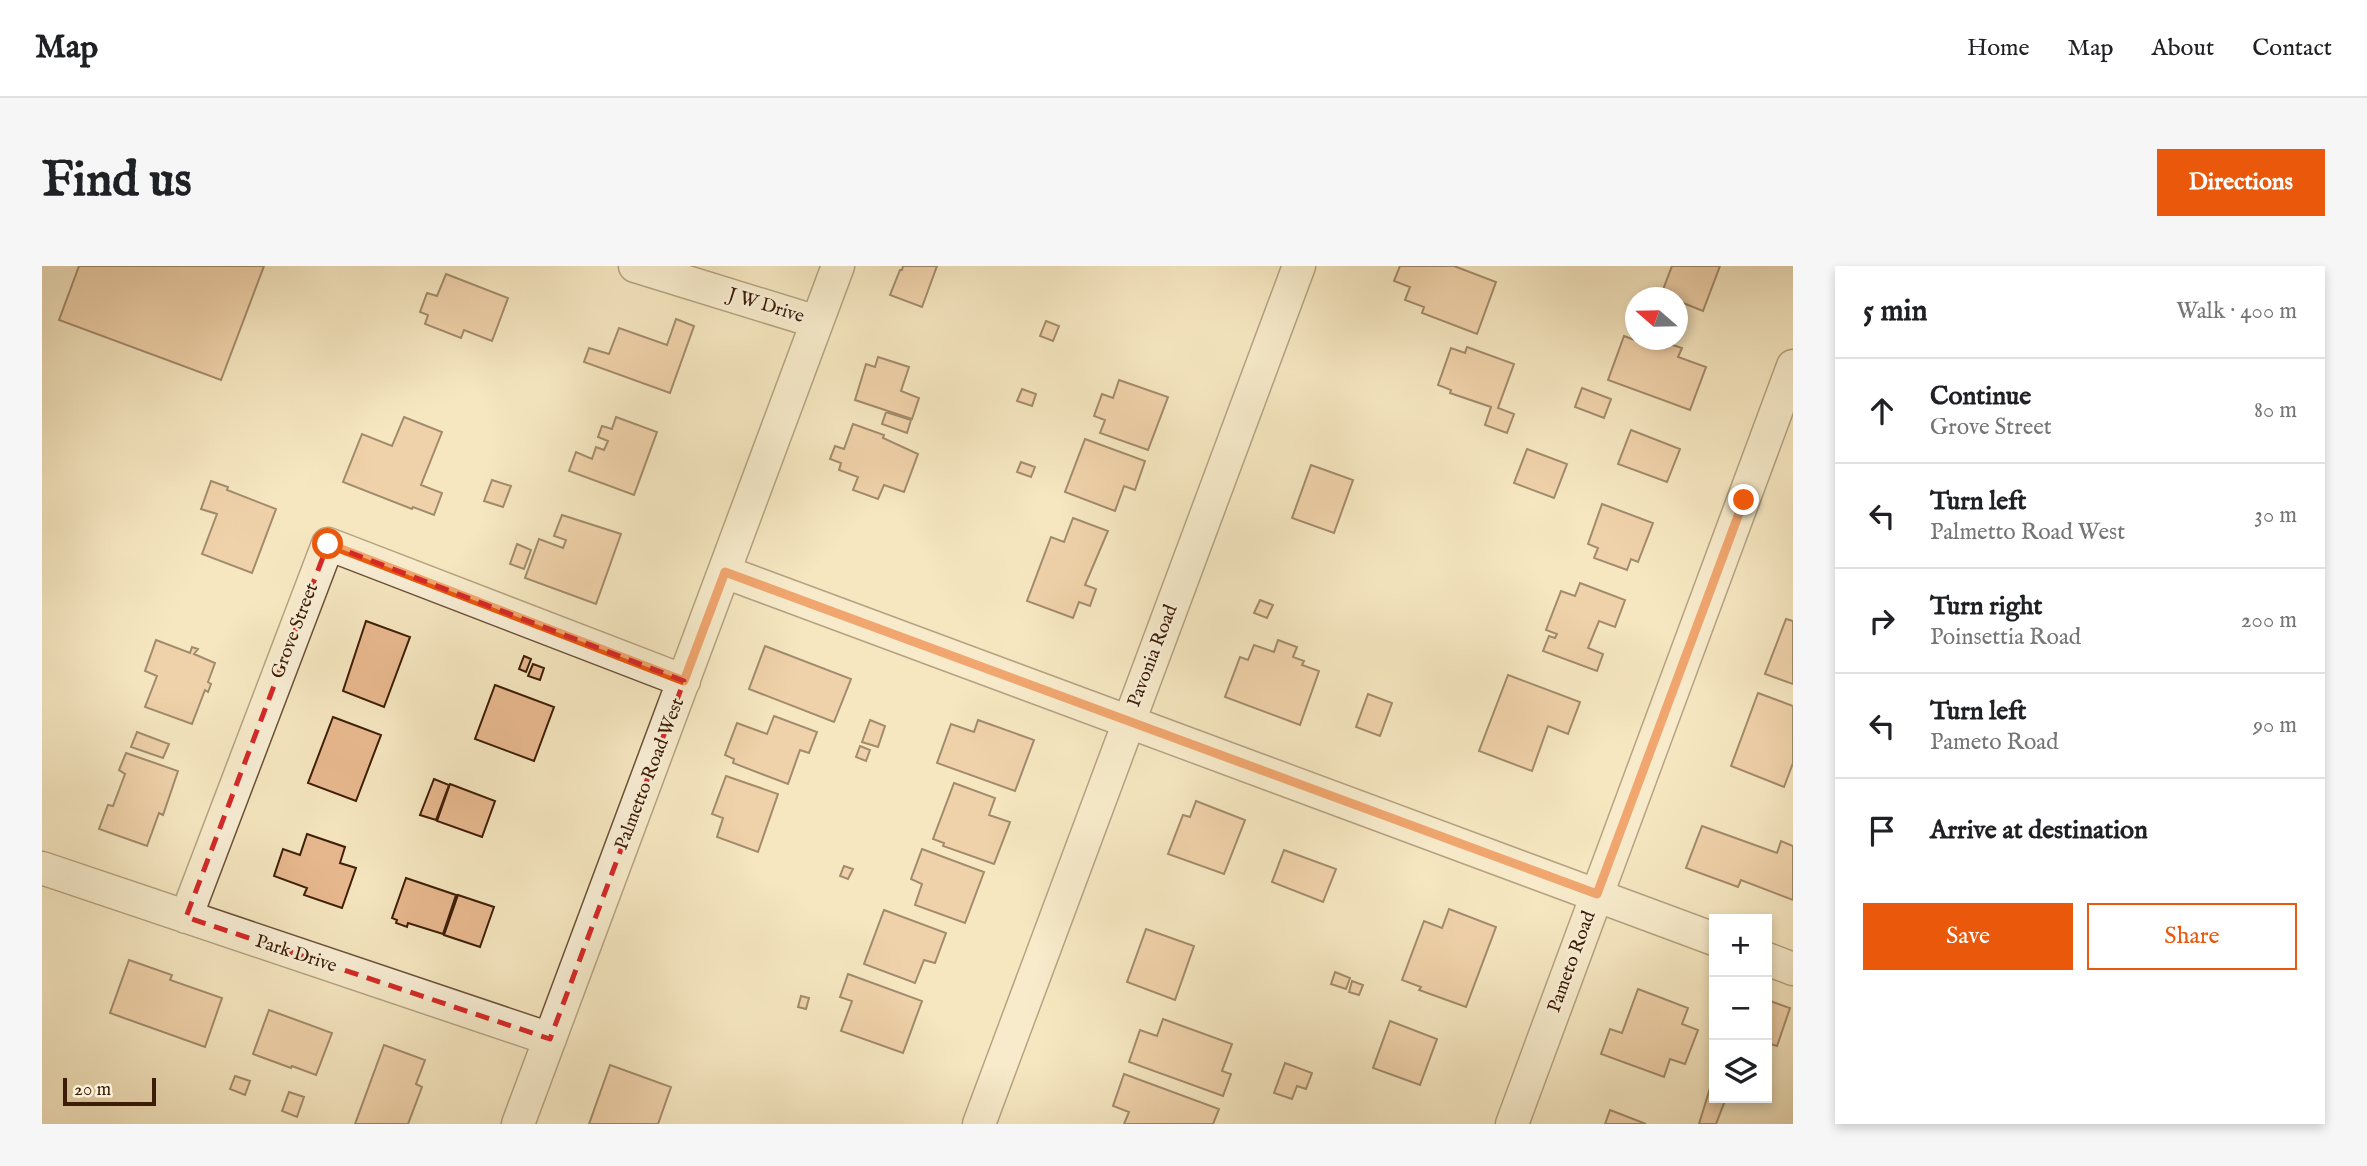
<!DOCTYPE html>
<meta charset="utf-8">
<style>
:root{--surface:#fff;--page:#f6f6f6;--text:#202124;--muted:#757577;--line:#e0e0e0;--accent:#ea580c}
body{margin:0;font-family:"IM FELL English",serif;background:var(--page);color:var(--text)}
.controls{position:absolute;right:21px;bottom:21px;display:grid;overflow:hidden;border-radius:0px;box-shadow:0 4px 10px #0003}
.controls button{width:63px;height:63px;display:grid;place-items:center;padding:0;border:0;border-bottom:2px solid var(--line);background:var(--surface);color:var(--text);font:35px sans-serif}
.compass{position:absolute;left:1583px;top:21px;width:63px;height:63px;border-radius:50%;background:var(--surface);box-shadow:0 4px 10px #0003;rotate:290deg}
.scale{position:absolute;left:21px;bottom:18px;width:93px;box-sizing:border-box;padding-left:7px;border:4px solid #3d1d07;border-top:0;font-size:19px;line-height:24px;white-space:nowrap;color:#3d1d07;-webkit-text-stroke:5px #f9efd7;paint-order:stroke}
.stop{position:absolute;width:21px;height:21px;margin:-16px;border:5px solid #ea580c;border-radius:50%;background:#fff}
.stop.end{background:#ea580c;border-color:#fff;box-shadow:0 2px 7px #0008}
.list{margin:0;padding:0;list-style:none}
h2{display:flex;justify-content:space-between;align-items:center;height:91px;margin:0;padding:0 28px;font-size:30px}
h2 small{font-size:23px;font-weight:400;color:var(--muted)}
.list li{display:grid;grid-template-columns:46px 1fr auto;gap:21px;align-items:center;box-sizing:border-box;height:105px;padding:0 28px;border-top:2px solid var(--line)}
.list b{display:block;font-size:26px;white-space:nowrap}
.list p{margin:0;font-size:23px;white-space:nowrap;color:var(--muted)}
.list em{font-size:23px;font-style:normal;color:var(--muted)}
.actions{display:flex;gap:14px;padding:21px 28px}
.actions a{flex:1;padding:16px 0;border:2px solid var(--accent);border-radius:0px;text-align:center;font-size:24px;color:var(--accent)}
.actions .main{background:var(--accent);color:#fff}
.icon{flex:none;width:38px;height:38px;fill:none;stroke:currentColor;stroke-width:2;stroke-linecap:round;stroke-linejoin:round}
.map{position:relative;flex:none;width:1751px;height:858px;overflow:hidden;border-radius:0px}
header{display:flex;align-items:center;gap:42px;box-sizing:border-box;height:98px;padding:0 35px;background:var(--surface);border-bottom:2px solid var(--line)}
header strong{font-size:33px}
nav{display:flex;gap:38px;margin-inline-start:auto;font-size:24px}
.intro{display:flex;align-items:center;justify-content:space-between;box-sizing:border-box;height:168px;padding:0 42px}
h1{margin:0;font-size:49px}
.button{padding:18px 32px;border-radius:0px;background:var(--accent);color:#fff;font-size:24px;font-weight:700}
main{display:flex;gap:42px;padding:0 42px}
aside{flex:1;background:var(--surface);border-radius:0px;box-shadow:0 4px 10px #0003}
.map>svg:first-child{display:block}
.building{fill:#e9b98f;stroke:#3d1d07;stroke-width:2}
.lines{fill:none;stroke-linecap:round;stroke-linejoin:round}
.minor-casing{stroke:#6b5036;stroke-width:35}
.minor{stroke:#f9efd7;stroke-width:32}
.route{stroke:#ea580c;stroke-width:9}
.marked{fill:none;stroke:#d62828;stroke-width:5;stroke-dasharray:14 9;stroke-linejoin:round}
.labels{text-anchor:middle;dominant-baseline:central;stroke-width:5;stroke-linejoin:round;paint-order:stroke}
.street-label{font-size:19px;fill:#3d1d07;stroke:#f9efd7}
</style>
<header>
<strong>Map</strong>
<nav><a>Home</a><a>Map</a><a>About</a><a>Contact</a></nav>
</header>
<div class="intro"><h1>Find us</h1><a class="button">Directions</a></div>
<main>
<div class="map">
<svg width="1751" height="858" viewBox="0 0 1751 858">
<rect width="100%" height="100%" fill="#f6e7c1"/>
<filter id="stains"><feTurbulence type="fractalNoise" baseFrequency=".00286" numOctaves="4"/><feColorMatrix values="0 0 0 0 .2 0 0 0 0 .09 0 0 0 0 .02 0 0 0 .5 -.17"/></filter>
<radialGradient id="worn" r=".72"><stop offset=".6" stop-color="#630" stop-opacity="0"/><stop offset="1" stop-color="#630" stop-opacity=".3"/></radialGradient>
<path class="building" d="M37,0H222L179,114L17,54Z
M861,0H895L880,41L848,29L858,4H860Z
M1358,0H1412L1454,16L1435,68L1380,47L1382,41L1363,34L1368,21L1352,15Z
M1630,0H1678L1661,45L1636,35V32L1619,29Z
M404,8L466,32L450,75L422,64L419,72L383,58L386,49L378,46L385,27L395,30Z
M634,53L652,60L628,127L542,96L547,82L567,88L577,62L625,79Z
M1004,55L1017,60L1011,75L998,70Z
M1582,70L1598,76L1599,74H1616L1640,82L1636,91L1664,101L1648,144L1566,114Z
M1425,81L1472,98L1456,142L1472,148L1465,167L1443,159L1449,141L1408,127L1409,124L1396,119L1409,82L1423,87Z
M836,91L867,101L859,125L877,132L870,153L813,134L824,98L833,101Z
M1077,114L1126,131L1106,184L1058,167L1063,154L1052,150L1060,128L1071,132Z
M1540,122L1569,133L1562,152L1533,141Z
M980,123L994,128L990,140L975,135Z
M844,146L869,154L865,167L840,158Z
M362,151L400,166L379,219L400,227L392,249L371,241L370,243L301,216L320,168L350,180Z
M574,151L615,166L592,229L527,205L534,186L550,193L554,181L562,184L566,175L556,171L560,160L570,163Z
M811,158L842,169L841,172L876,188L862,226L842,219L836,233L811,224L816,211L797,204L799,197L788,193L793,180L802,183Z
M1589,164L1638,183L1625,216L1576,198Z
M1043,173L1103,195L1093,224L1082,220L1073,245L1023,226Z
M1485,183L1525,198L1512,232L1472,217Z
M979,196L993,201L989,211L975,206Z
M1269,199L1311,214L1292,267L1250,252Z
M450,214L469,220L461,241L442,235Z
M169,215L186,221L185,224L234,243L210,307L160,288L175,248L159,243Z
M1560,238L1611,257L1596,296L1589,293L1585,304L1552,292L1556,282L1546,278Z
M520,249L579,268L554,338L483,312L497,273L521,282L524,274L512,270Z
M1031,252L1066,265L1043,319L1054,323L1048,340L1037,336L1031,352L985,335L1009,271L1022,276Z
M475,278L489,284L482,303L468,298Z
M1538,317L1583,334L1573,361L1557,355L1546,382L1561,388L1555,405L1501,385L1507,370L1513,372L1515,368L1504,364L1519,325L1533,330Z
M1218,334L1231,339L1225,352L1212,347Z
M1744,353L1751,355V418L1723,408Z
M324,355L368,371L342,441L301,425Z
M114,374L148,387L150,381L156,383L152,388L173,397L166,416L169,418L166,426L163,424L150,458L103,441L115,410L103,405Z
M1236,374L1255,381L1251,391L1262,395L1260,399L1277,405L1258,459L1183,431L1198,391L1206,394L1212,379L1232,386Z
M723,380L809,413L792,456L707,423Z
M482,390L489,393L484,406L477,403Z
M491,398L502,402L498,414L486,410Z
M1466,409L1538,436L1526,468L1506,460L1490,505L1437,485Z
M453,419L512,441L492,495L433,473Z
M1716,427L1751,440V497L1742,521L1689,500Z
M1326,428L1350,437L1338,470L1314,461Z
M732,450L775,466L767,487L758,484L746,518L691,497L692,493L683,489L695,457L725,468Z
M291,451L339,469L314,535L266,517Z
M828,454L843,460L836,481L820,476Z
M936,454L992,474L973,525L895,497L909,458L932,466Z
M95,466L127,478L121,492L89,481Z
M818,480L828,484L824,495L814,491Z
M84,487L136,505L121,549L117,547L105,580L57,563L66,539L71,540L83,508L77,504Z
M684,510L736,528L716,586L675,571L681,552L670,548Z
M392,513L407,519L394,554L378,549Z
M912,517L953,532L947,549L968,556L952,598L901,580L902,577L891,573Z
M408,518L453,535L440,571L395,555Z
M1154,535L1203,554L1182,608L1126,588L1141,549L1148,551Z
M1660,560L1735,587L1739,575L1751,580V634L1699,614L1696,621L1644,602Z
M265,568L303,581L298,597L314,602L300,642L262,629L265,622L232,610L241,583L258,589Z
M880,583L942,606L923,657L873,639L880,618L869,613Z
M1242,584L1294,603L1281,636L1230,616Z
M802,600L811,603L806,613L798,610Z
M364,612L414,629L401,668L366,657L365,661L354,657L355,654L350,652Z
M416,629L452,641L438,681L402,669Z
M1407,643L1454,661L1424,741L1377,724L1379,721L1360,714L1382,655L1400,662Z
M842,644L904,667L893,697L882,694L873,717L822,698Z
M1104,663L1152,680L1133,734L1085,716Z
M87,694L130,709L128,714L180,732L163,781L68,747Z
M1293,706L1308,712L1304,723L1289,718Z
M806,708L880,735L861,787L799,765L810,735L798,731Z
M1310,715L1321,719L1317,729L1307,726Z
M1596,723L1646,742L1640,758L1656,764L1643,798L1628,793L1622,811L1559,788L1568,763L1580,767Z
M759,730L767,732L764,743L756,741Z
M1725,734L1748,742L1735,780L1725,777Z
M227,744L290,767L274,809L250,800L249,802L211,788Z
M1121,753L1190,778L1180,805L1189,808L1181,830L1087,796L1098,764L1115,770Z
M1348,755L1395,773L1378,819L1331,802Z
M342,779L383,794L374,818L380,821L366,858H313Z
M1243,797L1270,807L1264,823L1255,820L1250,833L1232,827Z
M568,799L629,821L616,858H547Z
M1082,808L1177,843L1171,858H1082L1087,846L1071,840Z
M193,810L208,815L203,829L188,823Z
M1668,822L1672,824V832H1684L1674,858H1657Z
M247,826L262,831L255,851L240,845Z
M1568,844L1604,858H1563Z"/>
<g class="lines">
<defs>
<path id="minor" d="M593,0L775,56
M683,306L1672,673
M0,602L508,773
M144,651L286,278L642,415
M1725,693L1751,703
M476,858L796,0
M937,858L1257,0
M1470,858L1751,100"/>
</defs>
<use href="#minor" class="minor-casing"/>
<use href="#minor" class="minor"/>
</g>
<g class="lines">
<path class="route" d="M286,278L642,415L683,306L1555,628L1702,234"/>
</g>
<path d="M0 0H1751V858H0ZM286,278L642,415L508,773L144,651Z" fill="#f6e7c1" fill-opacity=".55" fill-rule="evenodd"/>
<path class="marked" d="M286,278L642,415L508,773L144,651Z"/>
<g class="labels">
<g class="street-label">
<text transform="translate(724 40) rotate(17)">J W Drive</text>
<text transform="translate(253 365) rotate(-69)">Grove Street</text>
<text transform="translate(1111 390) rotate(-69)">Pavonia Road</text>
<text transform="translate(608 508) rotate(-69)">Palmetto Road West</text>
<text transform="translate(254 688) rotate(18)">Park Drive</text>
<text transform="translate(1530 696) rotate(-70)">Pameto Road</text>
</g>
</g>
<rect width="100%" height="100%" filter="url(#stains)"/>
<rect width="100%" height="100%" fill="url(#worn)"/>
</svg>
<div class="controls">
<button>+</button>
<button>−</button>
<button><svg class="icon" aria-label="layers" viewBox="0 0 24 24"><path d="M12 4l9 5-9 5-9-5zM3 14l9 5 9-5"/></svg></button>
</div>
<svg class="compass" viewBox="-18 -18 36 36"><path d="M0-13l5 13h-10z" fill="#e53935"/><path d="M0 13l5-13h-10z" fill="#757577"/></svg>
<div class="scale">20 m</div>
<div class="stop" style="left:286px;top:278px"></div>
<div class="stop end" style="left:1702px;top:234px"></div>
</div>
<aside>
<h2>5 min<small>Walk · 400 m</small></h2>
<ul class="list">
<li><svg class="icon" aria-label="ahead" viewBox="0 0 24 24"><path d="M12 20V5M6 11l6-6 6 6"/></svg><div><b>Continue</b><p>Grove Street</p></div><em>80 m</em></li>
<li><svg class="icon" aria-label="left" viewBox="0 0 24 24"><path d="M17 20v-9H6M10 6l-5 5 5 5"/></svg><div><b>Turn left</b><p>Palmetto Road West</p></div><em>30 m</em></li>
<li><svg class="icon" aria-label="right" viewBox="0 0 24 24"><path d="M7 20v-9h11M14 6l5 5-5 5"/></svg><div><b>Turn right</b><p>Poinsettia Road</p></div><em>200 m</em></li>
<li><svg class="icon" aria-label="left" viewBox="0 0 24 24"><path d="M17 20v-9H6M10 6l-5 5 5 5"/></svg><div><b>Turn left</b><p>Pameto Road</p></div><em>90 m</em></li>
<li><svg class="icon" aria-label="arrive" viewBox="0 0 24 24"><path d="M6 21V4h12l-3 4 3 4H6"/></svg><div><b>Arrive at destination</b></div></li>
</ul>
<div class="actions"><a class="main">Save</a><a>Share</a></div>
</aside>
</main>
